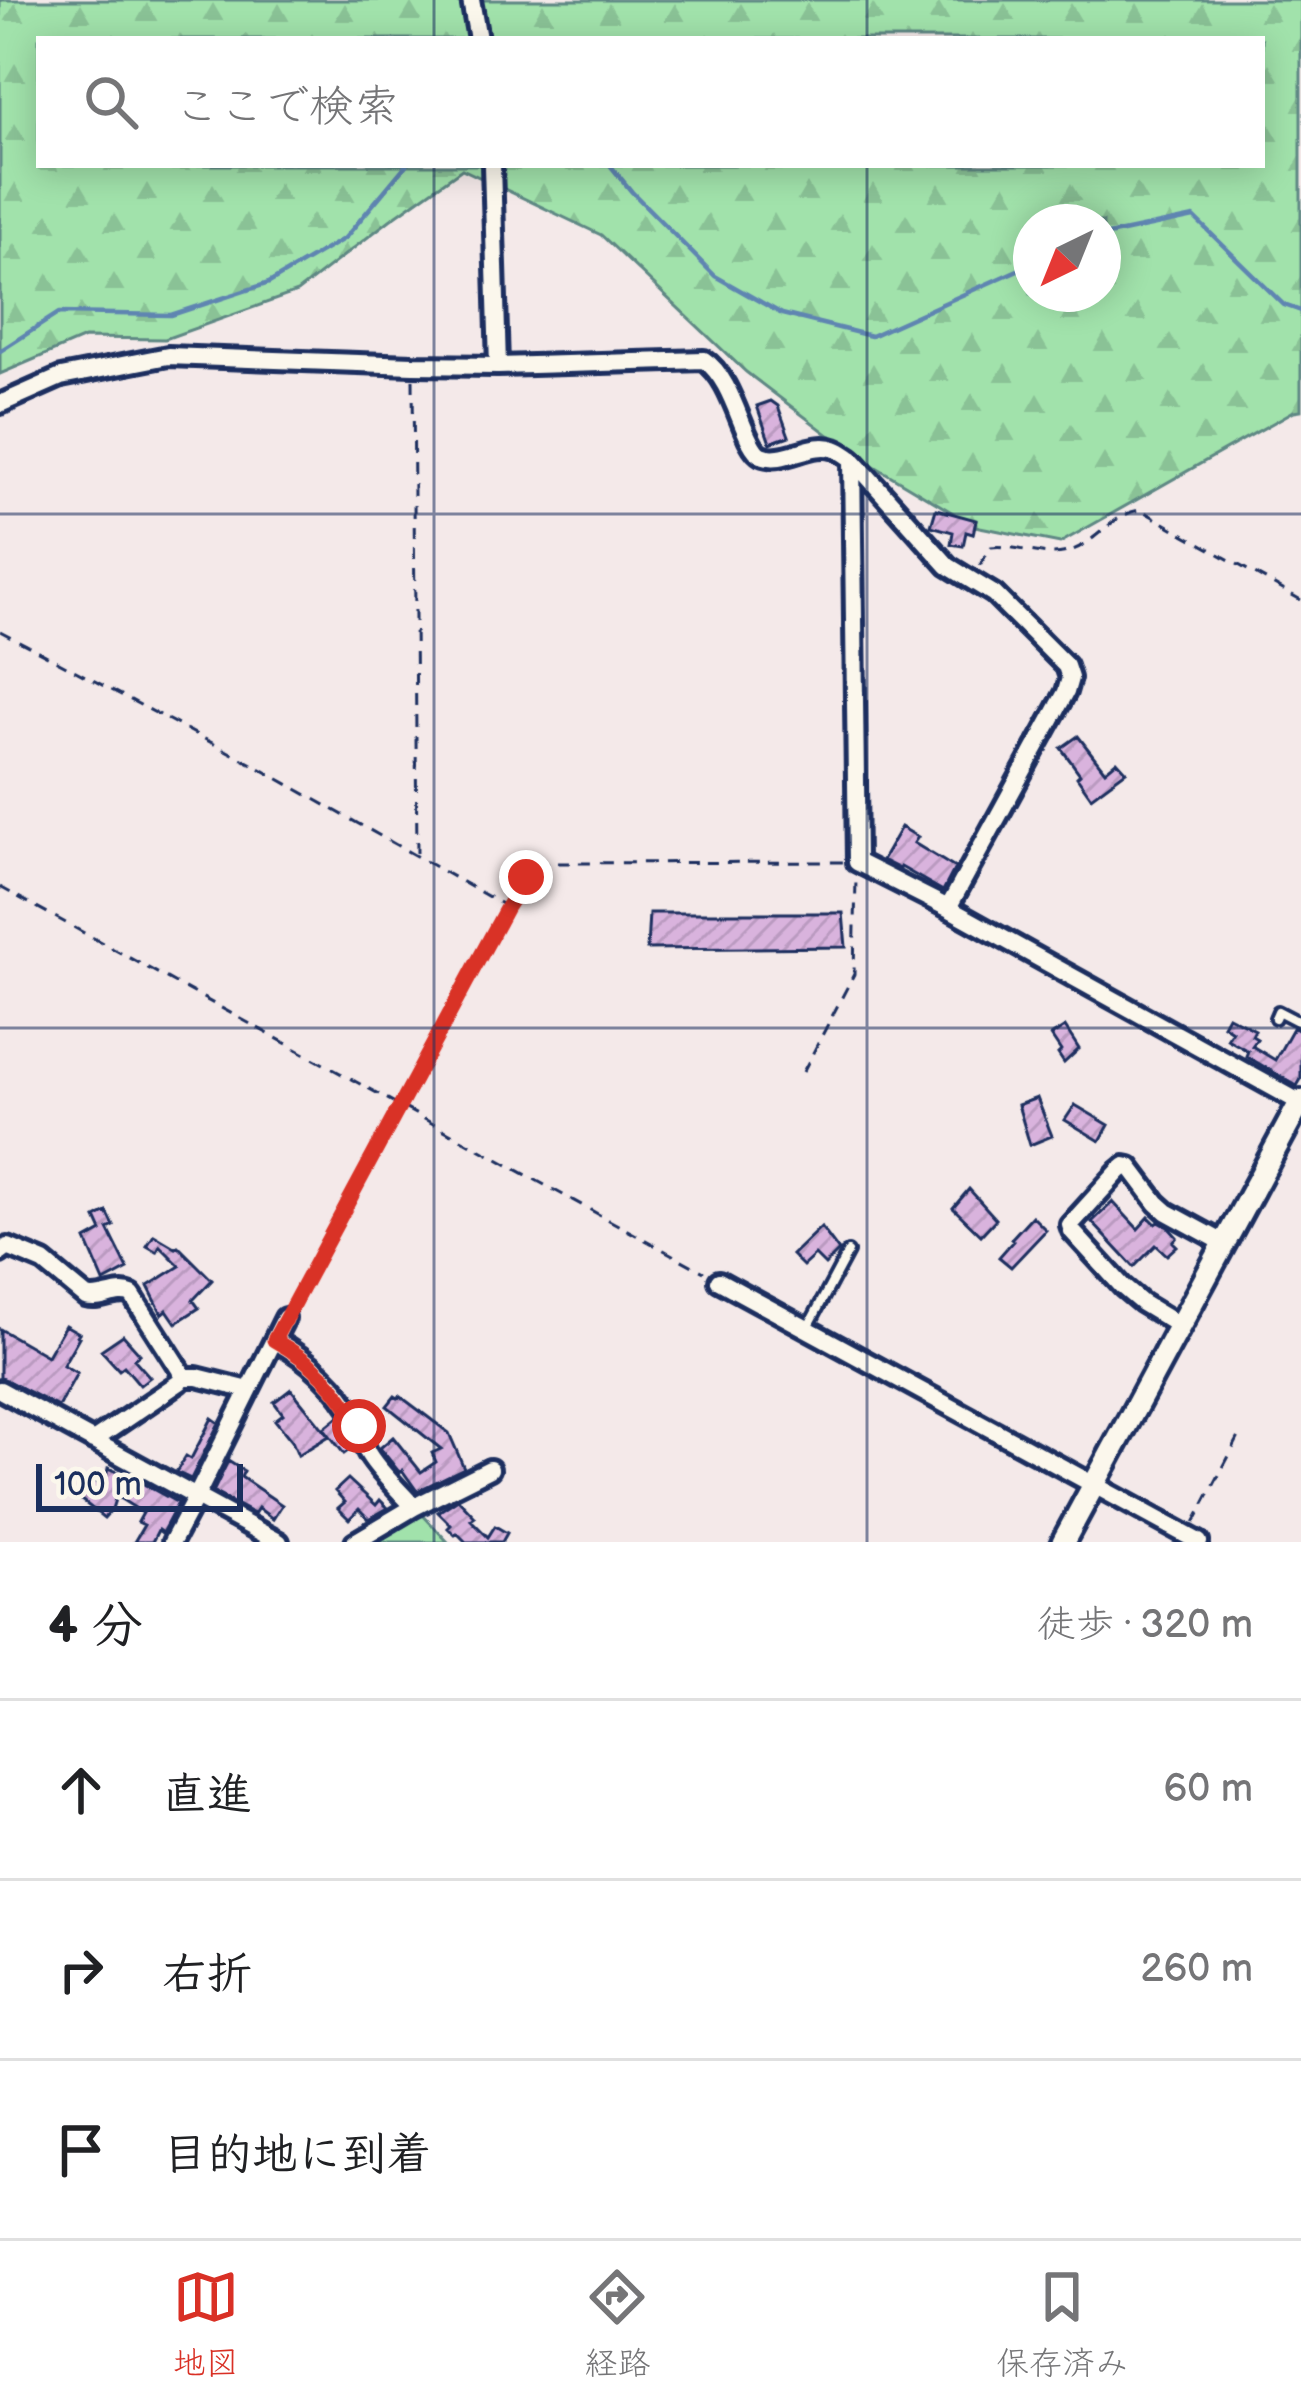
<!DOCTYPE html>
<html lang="ja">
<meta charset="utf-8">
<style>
:root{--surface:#fff;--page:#f6f6f6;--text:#202124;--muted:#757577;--line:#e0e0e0;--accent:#d93025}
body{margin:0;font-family:"Balsamiq Sans","Klee One",sans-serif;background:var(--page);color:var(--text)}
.compass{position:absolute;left:1013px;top:204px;width:108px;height:108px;border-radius:50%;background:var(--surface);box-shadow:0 6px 30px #0003;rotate:223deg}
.scale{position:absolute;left:36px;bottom:30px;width:207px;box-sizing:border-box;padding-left:12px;border:6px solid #1b2f5e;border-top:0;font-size:33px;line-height:42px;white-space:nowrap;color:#1b2f5e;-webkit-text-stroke:9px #fbf7ec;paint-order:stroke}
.stop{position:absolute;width:36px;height:36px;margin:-27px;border:9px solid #d93025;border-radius:50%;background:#fff}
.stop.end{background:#d93025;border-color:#fff;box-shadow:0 3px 12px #0008}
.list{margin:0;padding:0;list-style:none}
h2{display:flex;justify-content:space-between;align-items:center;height:156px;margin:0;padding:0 48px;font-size:51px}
h2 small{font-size:39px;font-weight:400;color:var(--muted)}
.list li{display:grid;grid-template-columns:78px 1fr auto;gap:36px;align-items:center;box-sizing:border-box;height:180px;padding:0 48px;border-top:3px solid var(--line)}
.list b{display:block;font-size:45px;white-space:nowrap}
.list em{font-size:39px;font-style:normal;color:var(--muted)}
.icon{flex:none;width:66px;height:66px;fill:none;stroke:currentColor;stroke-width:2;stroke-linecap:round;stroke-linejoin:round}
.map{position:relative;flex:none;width:1301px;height:1542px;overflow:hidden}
.search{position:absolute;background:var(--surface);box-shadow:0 6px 30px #0003;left:36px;right:36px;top:36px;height:132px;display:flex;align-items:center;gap:30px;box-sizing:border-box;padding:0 42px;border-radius:0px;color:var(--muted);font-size:45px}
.sheet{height:696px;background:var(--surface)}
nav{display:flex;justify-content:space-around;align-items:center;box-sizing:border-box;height:168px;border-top:3px solid var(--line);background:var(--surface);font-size:33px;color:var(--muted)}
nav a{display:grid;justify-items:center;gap:6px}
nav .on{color:var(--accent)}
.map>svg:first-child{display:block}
.grass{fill:#a1e2ab;stroke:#5e8884;stroke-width:3}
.forest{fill:url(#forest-firs);stroke:#5e8884;stroke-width:3;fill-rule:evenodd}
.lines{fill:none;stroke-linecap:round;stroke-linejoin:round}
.stream{stroke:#5e85b1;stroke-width:4.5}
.building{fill:url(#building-hatch);stroke:#1b2f5e;stroke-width:3}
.service-casing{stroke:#1b2f5e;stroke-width:16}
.minor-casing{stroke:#1b2f5e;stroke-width:26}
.tertiary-casing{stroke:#1b2f5e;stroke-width:30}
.path{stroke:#1b2f5e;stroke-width:3;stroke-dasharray:12 9;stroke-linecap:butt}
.service{stroke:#fbf7ec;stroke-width:8}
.minor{stroke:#fbf7ec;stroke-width:16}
.tertiary{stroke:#fbf7ec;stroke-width:21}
.route{stroke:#d93025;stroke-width:15}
.grid{fill:none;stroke:#1b2f5e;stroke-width:3;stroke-opacity:0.55}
</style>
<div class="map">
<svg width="1301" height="1542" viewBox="0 0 1301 1542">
<defs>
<pattern id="forest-firs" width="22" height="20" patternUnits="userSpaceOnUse" patternTransform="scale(3)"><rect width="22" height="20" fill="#a1e2ab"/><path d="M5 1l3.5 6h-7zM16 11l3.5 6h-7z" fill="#8ac296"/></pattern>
<pattern id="building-hatch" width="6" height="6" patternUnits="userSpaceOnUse" patternTransform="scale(3)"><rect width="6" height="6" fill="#d9b3dd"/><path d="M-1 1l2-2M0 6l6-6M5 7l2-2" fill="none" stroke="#ba9ac0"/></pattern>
</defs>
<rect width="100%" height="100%" fill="#f4e9e9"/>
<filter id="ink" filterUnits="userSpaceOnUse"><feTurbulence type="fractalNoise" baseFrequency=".00833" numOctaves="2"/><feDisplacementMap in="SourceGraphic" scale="24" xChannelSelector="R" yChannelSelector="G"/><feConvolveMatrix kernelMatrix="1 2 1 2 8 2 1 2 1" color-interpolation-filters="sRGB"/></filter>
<g filter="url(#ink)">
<path class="grass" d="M421,1513L448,1542H370Z"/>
<path class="forest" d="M0,0H1301V410L1294,411L1060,543L975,526L851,452L746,372L601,235L462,169L390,220L297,292L165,339L84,338L0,374ZM39,39H1262V165H39ZM1031,222H1103V294H1031Z"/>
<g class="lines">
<path class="stream" d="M610,165L632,192L715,276L782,314L871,336L1031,264
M1103,236L1194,217L1284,305L1301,311
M0,351L59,313L171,315L269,283L345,238L406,165"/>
</g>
<path class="building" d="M771,401L778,406L789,436L770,443L757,406Z
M936,509L976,520L973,534L966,532L963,546L951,544L953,532L931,526Z
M1078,736L1105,771L1117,761L1126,771L1091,797L1077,777L1080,774L1061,748Z
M901,827L918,837L914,843L955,868L943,891L901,867L900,869L882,860Z
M649,913H843L846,947L647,949Z
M1228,1016L1255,1030L1252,1036L1257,1039L1252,1046L1275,1060L1293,1028L1301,1031V1079L1297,1086L1246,1056L1248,1051L1227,1039L1232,1031L1223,1025Z
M1065,1027L1079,1049L1064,1063L1058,1054L1061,1051L1051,1036Z
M1037,1098L1052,1136L1030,1145L1018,1105Z
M1075,1105L1109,1125L1100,1141L1065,1120Z
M969,1189L996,1219L981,1235L953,1208Z
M1113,1202L1138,1229L1149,1217L1156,1224L1159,1222L1168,1227L1177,1237L1173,1242L1177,1246L1167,1255L1156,1245L1134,1267L1092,1222Z
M107,1212L114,1226L108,1229L128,1269L104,1282L86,1240L102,1231L96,1218Z
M1032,1216L1046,1230L1011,1267L999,1257L1013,1241L1011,1239Z
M821,1227L839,1251L825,1265L815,1255L803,1266L792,1255Z
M154,1235L176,1248L178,1246L212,1280L193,1300L199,1308L176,1323L167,1310L162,1314L148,1286L180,1266L160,1246L157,1252L147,1246Z
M65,1325L79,1333L77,1336L79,1337L63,1365L77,1373L58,1407L0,1377V1329L47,1356Z
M123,1335L140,1354L134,1359L150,1377L140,1385L124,1366L119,1370L101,1350Z
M291,1389L329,1436L298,1455L292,1441L275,1420L283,1414L274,1402Z
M395,1396L398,1398L400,1396L449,1433L464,1468L417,1491L402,1470L399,1472L380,1448L393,1437L421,1472L436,1462L432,1453L441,1449L387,1406Z
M339,1416L352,1448L344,1454L324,1428Z
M212,1418L219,1423L191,1479L176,1472L186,1456L191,1459Z
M228,1461L244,1471L241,1477L282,1505L273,1519L258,1508L254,1514L213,1492Z
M108,1468L138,1481L178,1503L162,1533L158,1530L152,1542H134L144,1525L138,1522L143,1513L116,1496L112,1509L104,1518L80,1499L91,1479L104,1488Z
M348,1479L376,1505L380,1500L388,1508L369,1519L359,1509L349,1519L338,1508L345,1502L335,1491Z
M458,1499L475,1517L471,1520L488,1537L495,1526L507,1533L502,1542H466L457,1533L455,1535L448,1528L451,1525L438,1512Z"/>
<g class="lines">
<defs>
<path id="service" d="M1275,1018L1278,1011L1301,1023
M808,1327L848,1252"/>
<path id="minor" d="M471,0L478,39
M492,165L498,366
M0,404L61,377L168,356L413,365L498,366L704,360C735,380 743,446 761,455C784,465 812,440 835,449C841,451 846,455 852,459L948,566L994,594L1066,666L1070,678L1066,692L948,908
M852,459L857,862L948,908L1301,1103
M0,1253L8,1247L44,1262L86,1297C102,1302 116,1288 132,1295L180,1370L182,1377L180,1382L93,1441
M719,1281L1199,1542
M1180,1326L1142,1303L1123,1287L1072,1231L1070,1225L1119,1171L1125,1166L1130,1167L1157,1203L1167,1212L1224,1243
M274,1340C308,1359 337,1384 356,1419C362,1431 362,1444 369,1455C381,1474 399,1490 414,1507
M182,1377H197L249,1390
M0,1390L279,1542
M172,1542L196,1497L285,1318
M355,1542L414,1507L490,1469"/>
<path id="tertiary" d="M1063,1542L1301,1101"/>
</defs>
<use href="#service" class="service-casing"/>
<use href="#minor" class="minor-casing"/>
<use href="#tertiary" class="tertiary-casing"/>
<path class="path" d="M413,379L417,855
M980,565L991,547C1016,544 1043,559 1067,552C1095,545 1112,513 1141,510L1301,600
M0,631L252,764L505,906
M0,887L704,1272
M803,1072L854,974L856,877
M291,1306L507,907C520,886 528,865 555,863L844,862
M1194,1523L1240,1435"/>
<use href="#service" class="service"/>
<use href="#minor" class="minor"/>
<use href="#tertiary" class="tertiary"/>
</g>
</g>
<g class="lines" filter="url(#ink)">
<path class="route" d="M359,1426C337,1386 313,1362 274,1340L507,907L526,877"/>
</g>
<path class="grid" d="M434,0V39M867,0V39M434,165V1542M867,165V1542M0,514H1301M0,1028H1301"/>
</svg>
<svg class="compass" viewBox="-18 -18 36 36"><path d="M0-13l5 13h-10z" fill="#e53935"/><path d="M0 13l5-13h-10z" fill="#757577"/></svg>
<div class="scale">100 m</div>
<div class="stop" style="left:359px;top:1426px"></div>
<div class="stop end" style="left:526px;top:877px"></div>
<div class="search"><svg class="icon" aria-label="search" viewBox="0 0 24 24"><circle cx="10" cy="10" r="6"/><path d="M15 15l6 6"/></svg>ここで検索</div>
</div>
<section class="sheet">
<h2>4 分<small>徒歩 · 320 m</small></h2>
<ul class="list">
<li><svg class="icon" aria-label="ahead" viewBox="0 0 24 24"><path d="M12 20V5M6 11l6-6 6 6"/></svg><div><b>直進</b></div><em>60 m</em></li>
<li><svg class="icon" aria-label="right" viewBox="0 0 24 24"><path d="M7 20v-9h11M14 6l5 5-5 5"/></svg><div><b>右折</b></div><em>260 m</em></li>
<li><svg class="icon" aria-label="arrive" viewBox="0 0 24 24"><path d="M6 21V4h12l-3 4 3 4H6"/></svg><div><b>目的地に到着</b></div></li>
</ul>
</section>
<nav>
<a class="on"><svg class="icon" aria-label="map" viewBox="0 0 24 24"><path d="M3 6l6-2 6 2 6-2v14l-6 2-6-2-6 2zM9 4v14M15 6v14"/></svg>地図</a>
<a><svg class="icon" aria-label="directions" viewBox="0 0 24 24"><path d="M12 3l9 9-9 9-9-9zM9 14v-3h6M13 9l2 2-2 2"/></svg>経路</a>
<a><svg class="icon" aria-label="saved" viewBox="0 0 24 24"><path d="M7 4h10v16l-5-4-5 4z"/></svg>保存済み</a>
</nav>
